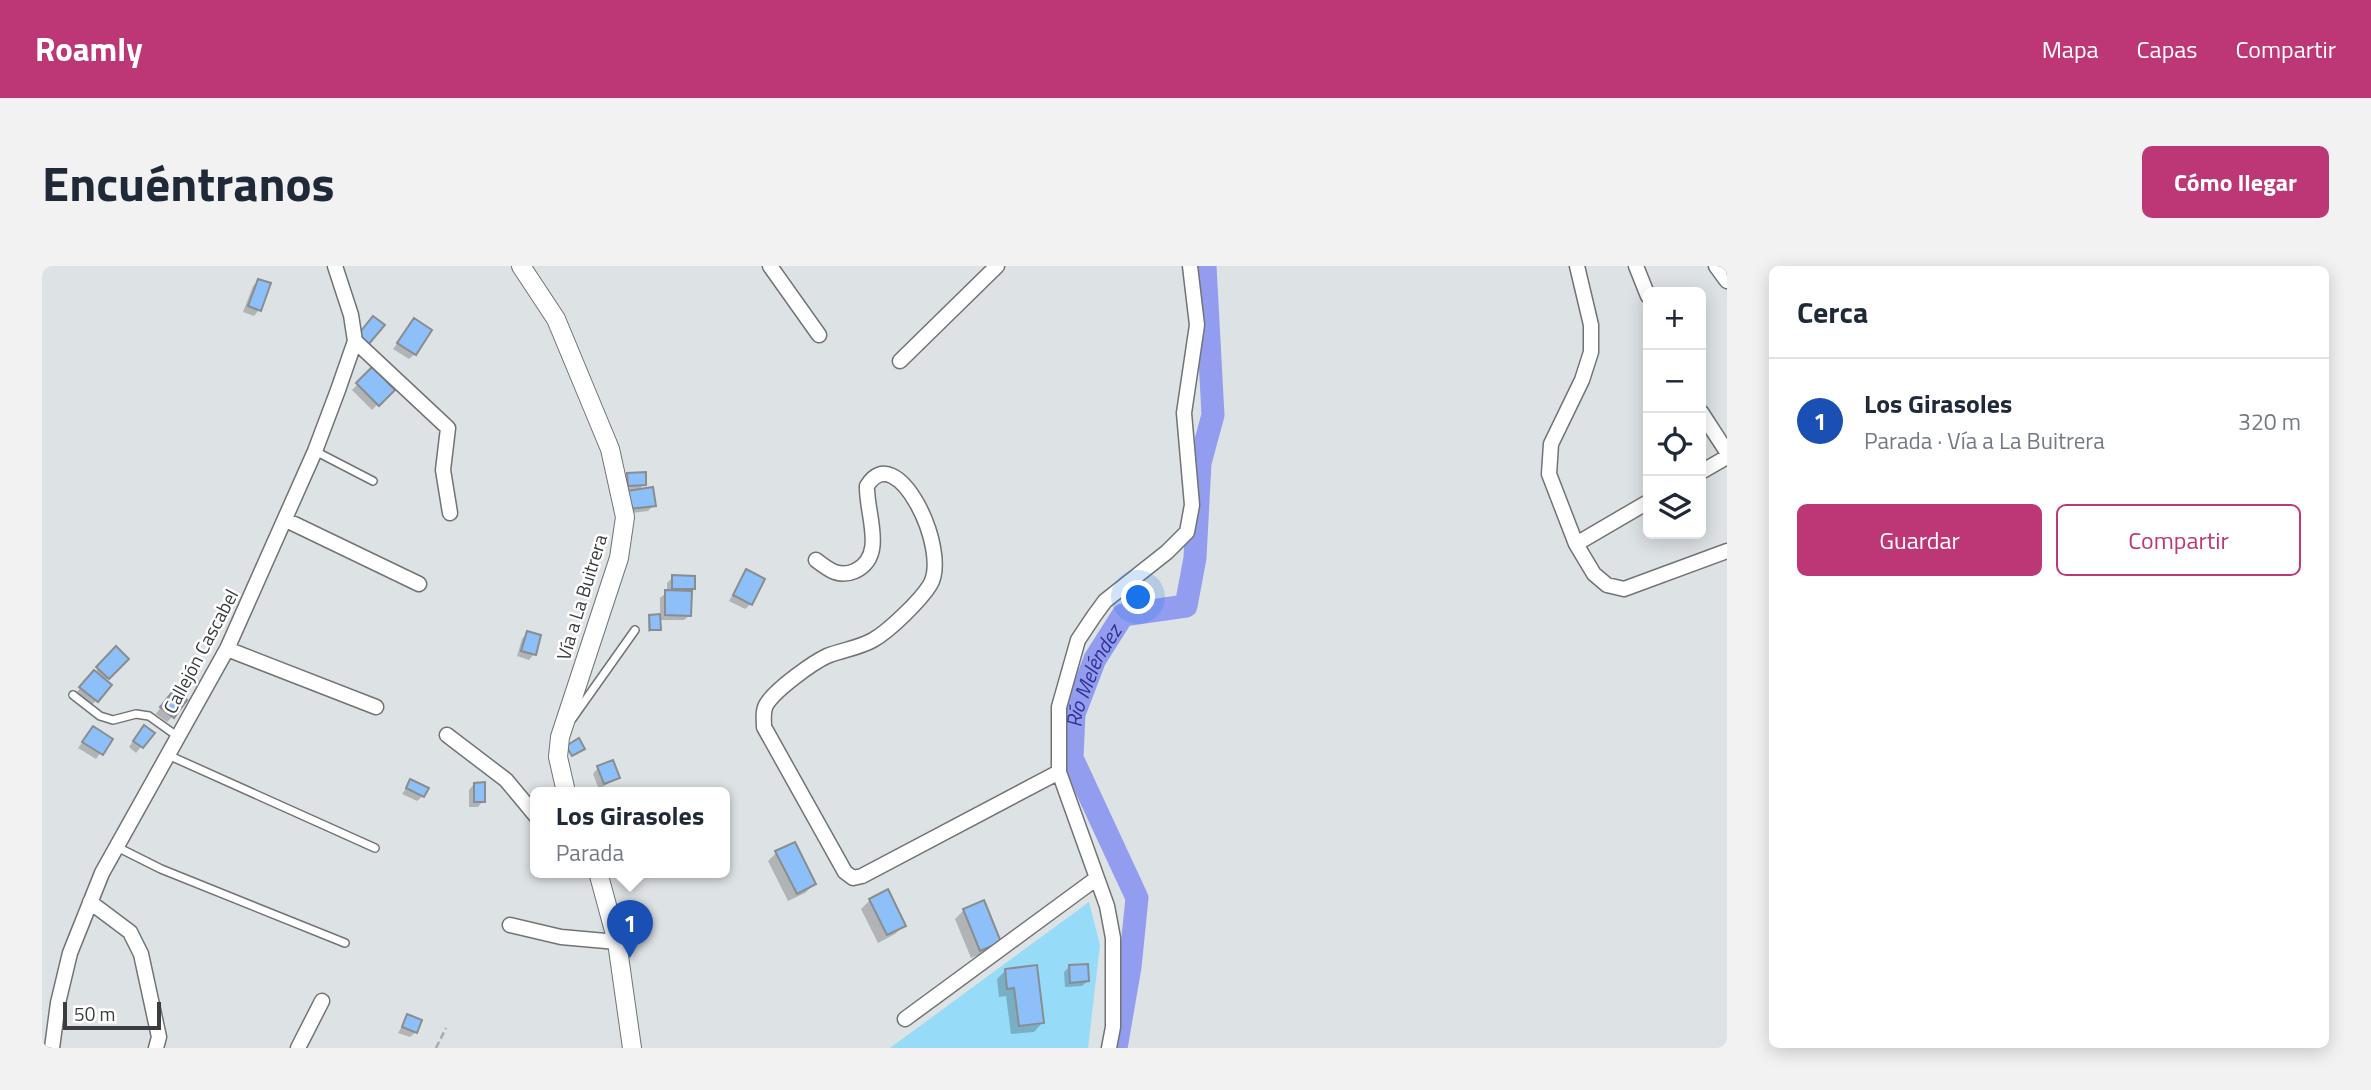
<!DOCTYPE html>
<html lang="es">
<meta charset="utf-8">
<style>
:root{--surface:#fff;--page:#f2f2f3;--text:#1f2937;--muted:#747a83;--line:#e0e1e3;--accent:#bd3676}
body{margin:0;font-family:"Titillium Web",sans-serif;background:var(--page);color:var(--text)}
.controls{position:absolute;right:21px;top:21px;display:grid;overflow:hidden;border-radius:10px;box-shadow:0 4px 18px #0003}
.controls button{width:63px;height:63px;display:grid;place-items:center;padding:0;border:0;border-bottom:2px solid var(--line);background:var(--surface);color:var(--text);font:35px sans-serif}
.scale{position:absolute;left:21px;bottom:18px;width:98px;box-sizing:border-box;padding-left:7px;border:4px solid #3a3c3d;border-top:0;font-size:19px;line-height:24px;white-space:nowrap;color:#3a3c3d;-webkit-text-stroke:5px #fff;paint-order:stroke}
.you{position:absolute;left:1097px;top:332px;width:24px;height:24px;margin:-18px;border:5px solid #fff;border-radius:50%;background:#1a73e8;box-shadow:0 0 0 10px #1a73e833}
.badge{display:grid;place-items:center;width:46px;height:46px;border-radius:50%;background:var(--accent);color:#fff;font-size:23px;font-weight:700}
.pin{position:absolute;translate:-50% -58px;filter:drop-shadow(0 2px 4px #0008)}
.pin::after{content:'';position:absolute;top:37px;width:24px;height:21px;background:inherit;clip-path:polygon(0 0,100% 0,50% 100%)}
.popup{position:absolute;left:488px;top:521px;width:200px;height:91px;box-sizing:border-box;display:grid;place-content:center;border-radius:10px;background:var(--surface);filter:drop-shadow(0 2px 5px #0005);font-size:23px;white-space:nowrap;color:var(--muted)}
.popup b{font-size:26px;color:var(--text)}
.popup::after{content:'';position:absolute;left:50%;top:100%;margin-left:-14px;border:14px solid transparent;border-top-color:var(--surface)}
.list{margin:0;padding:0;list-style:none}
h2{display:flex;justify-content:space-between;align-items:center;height:91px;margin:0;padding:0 28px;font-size:30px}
h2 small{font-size:23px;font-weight:400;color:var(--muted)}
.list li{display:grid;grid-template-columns:46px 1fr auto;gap:21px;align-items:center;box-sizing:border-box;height:126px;padding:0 28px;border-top:2px solid var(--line)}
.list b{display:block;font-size:26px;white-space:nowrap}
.list p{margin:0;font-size:23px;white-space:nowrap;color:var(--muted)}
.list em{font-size:23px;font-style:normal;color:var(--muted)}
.actions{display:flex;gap:14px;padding:21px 28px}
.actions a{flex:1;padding:16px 0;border:2px solid var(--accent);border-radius:10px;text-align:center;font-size:24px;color:var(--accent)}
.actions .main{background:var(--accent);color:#fff}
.icon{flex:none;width:38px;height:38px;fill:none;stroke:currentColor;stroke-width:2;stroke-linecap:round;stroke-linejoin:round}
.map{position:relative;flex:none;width:1685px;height:782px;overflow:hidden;border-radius:10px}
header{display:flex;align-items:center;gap:42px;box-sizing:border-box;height:98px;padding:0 35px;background:var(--accent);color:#fff}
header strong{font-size:33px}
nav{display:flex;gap:38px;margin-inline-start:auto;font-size:24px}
.intro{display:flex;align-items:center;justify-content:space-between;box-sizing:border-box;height:168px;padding:0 42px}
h1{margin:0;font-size:49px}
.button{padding:18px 32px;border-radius:10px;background:var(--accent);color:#fff;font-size:24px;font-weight:700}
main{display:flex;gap:42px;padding:0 42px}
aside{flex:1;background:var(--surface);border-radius:10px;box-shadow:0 4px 18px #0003}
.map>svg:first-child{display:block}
.green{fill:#96dbf7}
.shadow{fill:#0003}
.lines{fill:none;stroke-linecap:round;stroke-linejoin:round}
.river{stroke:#929df0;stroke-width:23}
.building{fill:#8dc0f9;stroke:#8a8d90;stroke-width:2}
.service-casing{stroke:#707476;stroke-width:10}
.minor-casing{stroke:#707476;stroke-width:17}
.tertiary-casing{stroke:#707476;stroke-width:20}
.path{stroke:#a9adaf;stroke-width:2.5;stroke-dasharray:7 3.5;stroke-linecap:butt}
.service{stroke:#fff;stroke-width:7}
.minor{stroke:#fff;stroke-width:14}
.tertiary{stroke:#fff;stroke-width:18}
.labels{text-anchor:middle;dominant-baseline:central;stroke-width:5;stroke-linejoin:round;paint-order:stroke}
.street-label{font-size:19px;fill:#3a3c3d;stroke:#fff}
.water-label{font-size:21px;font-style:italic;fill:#333190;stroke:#fff}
</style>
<header>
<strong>Roamly</strong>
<nav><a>Mapa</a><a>Capas</a><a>Compartir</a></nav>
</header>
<div class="intro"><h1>Encuéntranos</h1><a class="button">Cómo llegar</a></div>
<main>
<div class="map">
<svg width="1685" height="782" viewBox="0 0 1685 782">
<rect width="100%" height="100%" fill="#dde2e4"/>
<path class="green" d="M1047,636L1058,679L1046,782H848Z"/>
<path class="shadow" d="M216,15L227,19L217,44L212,50L201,46L211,20Z
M372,55L373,88L367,93L351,83Z
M330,104L350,124L330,144L310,124Z
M586,209L603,218L595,225L612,239L606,245L582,248L580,232L588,224L581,225L580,214Z
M704,305L709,338L703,343L687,335Z
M631,311L651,322L648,325V349L642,354H617V363L606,366V353L618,350V332L625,326V317Z
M485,367L492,388L487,394L475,390L480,373Z
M75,382L85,393L63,415L68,419L49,440L33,428Z
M126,431L130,451L125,456L114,448Z
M51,463L68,474L54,493L36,482Z
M97,467H110L94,487L87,481Z
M556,502L576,512L557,523L551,508Z
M369,515L381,530L375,535L360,528Z
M432,518L441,535L436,541H427V524Z
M735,586L772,618L763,627L746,635L726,595Z
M828,634L862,659L853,668L836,677L819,643Z
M922,644L957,676L948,685L929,692L913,653Z
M1028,700L1046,715L1040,720L1023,721L1022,706Z
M964,704L1000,757L992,766L969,768L964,730L957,731L955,713Z
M366,750L374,766L368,771L356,767Z"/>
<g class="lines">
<path class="river" id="s1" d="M1074,782L1088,701L1095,632L1030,492L1032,448L1053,393L1081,349L1144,340L1153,292L1158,197L1171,149L1163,0"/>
</g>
<path class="building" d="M216,13L229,17L219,45L206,40Z
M331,50L343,59L326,79L315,70Z
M372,52L390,64L374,89L355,77Z
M330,101L353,124L337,140L314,117Z
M604,206V219L586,220L585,207Z
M611,221L614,240L587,243L585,225Z
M704,303L723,313L710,339L691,329Z
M630,309L653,310V323H630Z
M623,324L650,325L649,350L623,349Z
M618,348L619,364H608L607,349Z
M485,365L499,369L494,389L479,385Z
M74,380L87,393L67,413L54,401Z
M52,404L70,419L56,436L37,421Z
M132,424L145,434L132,452L118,441Z
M102,459L113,467L101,482L91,475Z
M51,460L71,473L61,489L40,476Z
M537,472L543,483L530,490L524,480Z
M571,494L578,512L562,518L555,500Z
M368,513L387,522L382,531L364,522Z
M443,516V536H432V517Z
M753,576L774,618L755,628L733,585Z
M846,623L864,660L845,669L827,633Z
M942,634L959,676L938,685L921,643Z
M1046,698L1047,715L1028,717L1027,699Z
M995,699L1002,757L977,760L972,722L965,723L963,703Z
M365,748L380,754L375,767L360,761Z"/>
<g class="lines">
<defs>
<path id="service" d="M273,185L331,215
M31,429L58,450L71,454L94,448L107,450L135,470
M530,453L593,364
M126,489L333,582
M75,581L119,603L303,677"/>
<path id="minor" d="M728,0L777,69
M1535,0L1549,59V86L1540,114L1509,178L1507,208L1534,278L1552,308L1565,319L1582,323L1685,285
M1594,0L1606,30
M1674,0L1685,15
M313,75L406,162L401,204L408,247
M858,95L955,0
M1659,146L1685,186
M1659,206L1685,191
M244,254L377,318
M1534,278L1606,236
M774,294C787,304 797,312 813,305C845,290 824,248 825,220C854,171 909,284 888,319C878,335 847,365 831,374C817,382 800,384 785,390C770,397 736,422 726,436C720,443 722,453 722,461L803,606L811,612L820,610L1017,506
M185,383L334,441
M405,469L464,514L494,550
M48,636L88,666L99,688L117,771L114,782
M468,659L519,671L575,676
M863,753L1055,612
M10,782L16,737L28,687L60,607L185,383L273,185L296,124L313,75L309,49L293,0
M256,782L280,735
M1067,782L1071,761V672L1065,640L1017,506V441L1036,374L1052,350L1063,335L1125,286L1145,266L1150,239L1142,147L1155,59L1148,0"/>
<path id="tertiary" d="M479,0L514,53L568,183L583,251L577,292L518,471L516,491L524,526
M556,606L575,676L590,782"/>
</defs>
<use href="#service" class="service-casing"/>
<use href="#minor" class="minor-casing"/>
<use href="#tertiary" class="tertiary-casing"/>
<path class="path" d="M394,782L404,762"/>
<use href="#service" class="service"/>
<use href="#minor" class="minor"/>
<use href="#tertiary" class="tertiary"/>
</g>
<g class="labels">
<g class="street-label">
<text transform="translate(539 331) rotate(-73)">Vía a La Buitrera</text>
<text transform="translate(158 385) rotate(-62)">Callejón Cascabel</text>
</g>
<g class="water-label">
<text stroke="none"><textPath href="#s1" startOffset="392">Río Meléndez</textPath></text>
</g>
</g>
</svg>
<div class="controls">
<button>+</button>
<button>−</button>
<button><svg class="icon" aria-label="locate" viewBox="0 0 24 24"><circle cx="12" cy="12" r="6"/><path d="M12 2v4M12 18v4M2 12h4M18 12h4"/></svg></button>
<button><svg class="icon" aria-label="layers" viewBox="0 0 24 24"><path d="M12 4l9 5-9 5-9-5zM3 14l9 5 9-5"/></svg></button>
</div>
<div class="scale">50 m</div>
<div class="you"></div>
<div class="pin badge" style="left:588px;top:692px;background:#1a4fb4">1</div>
<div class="popup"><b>Los Girasoles</b>Parada</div>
</div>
<aside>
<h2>Cerca<small></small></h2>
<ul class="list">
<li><span class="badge" style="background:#1a4fb4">1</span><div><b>Los Girasoles</b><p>Parada · Vía a La Buitrera</p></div><em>320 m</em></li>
</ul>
<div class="actions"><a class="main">Guardar</a><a>Compartir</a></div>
</aside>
</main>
